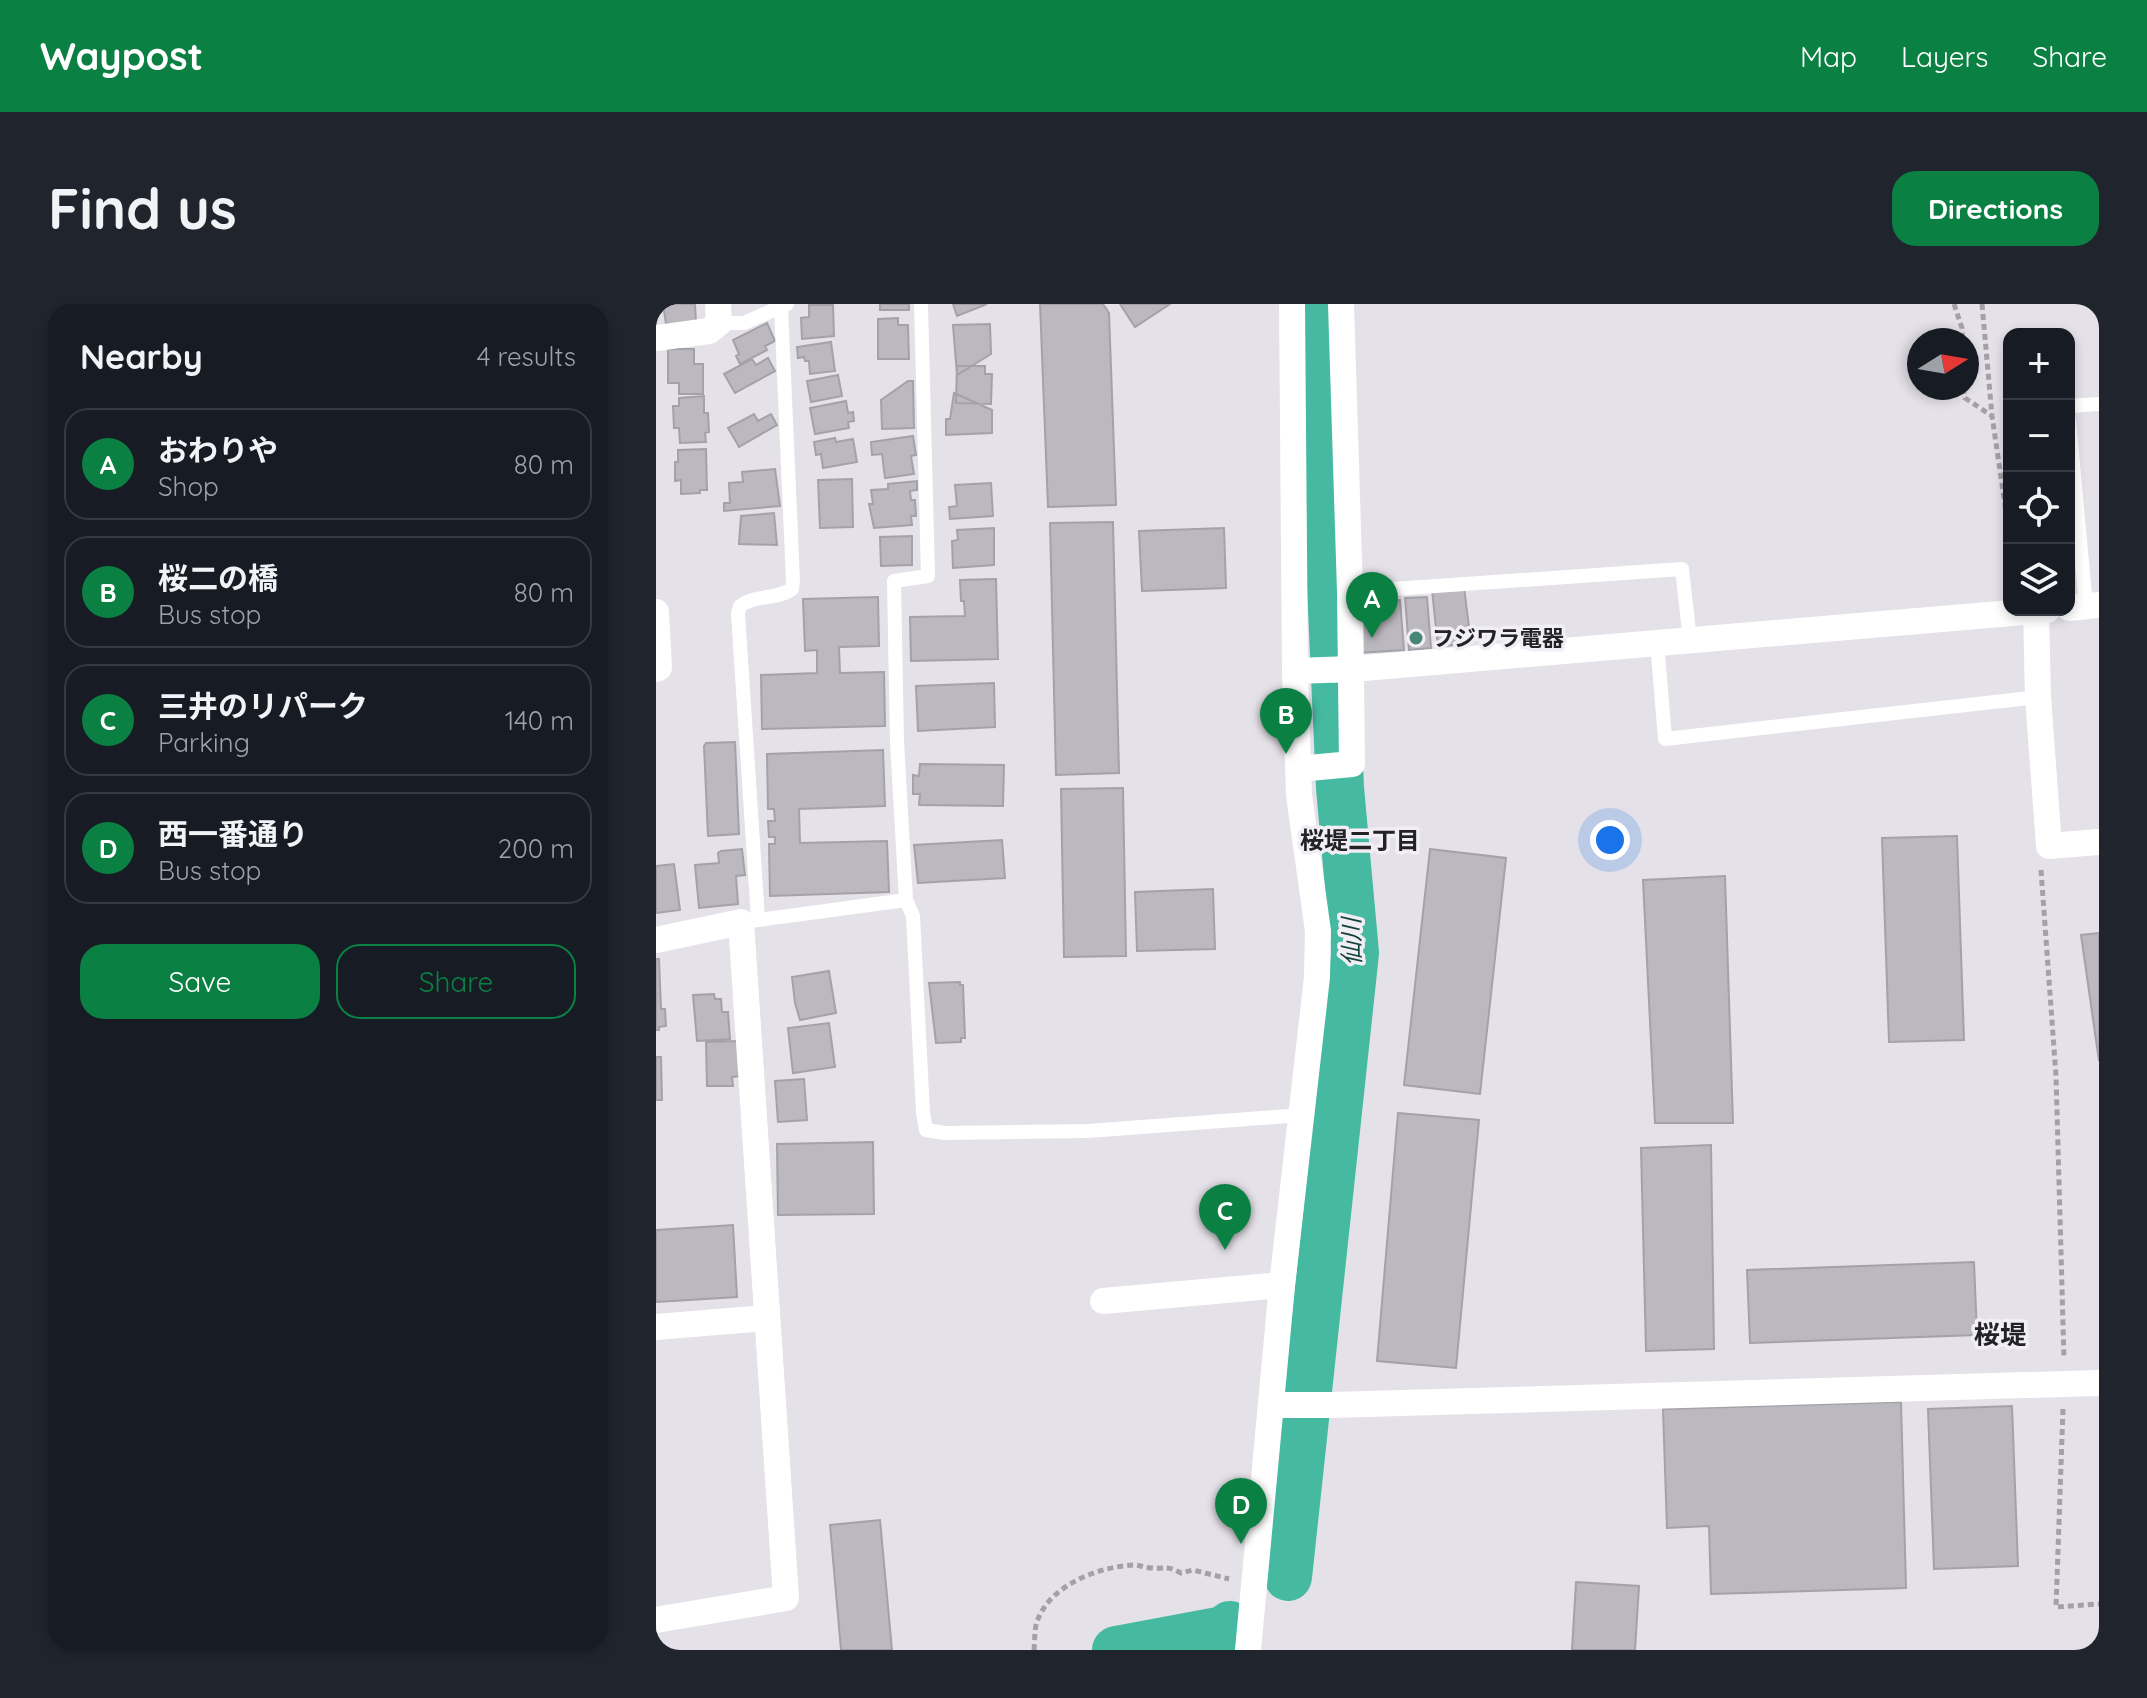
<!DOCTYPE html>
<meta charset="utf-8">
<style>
:root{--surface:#171b24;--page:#20242c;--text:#f1f3f6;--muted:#9ea1a6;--line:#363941;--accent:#0b8043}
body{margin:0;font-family:Quicksand,"Noto Sans JP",sans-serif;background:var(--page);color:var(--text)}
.controls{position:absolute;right:24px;top:24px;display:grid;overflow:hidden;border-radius:16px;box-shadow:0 4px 12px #0003}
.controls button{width:72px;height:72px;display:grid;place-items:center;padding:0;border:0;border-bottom:2px solid var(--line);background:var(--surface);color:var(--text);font:40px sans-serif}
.compass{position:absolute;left:1251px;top:24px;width:72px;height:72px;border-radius:50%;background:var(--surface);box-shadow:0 4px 12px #0003;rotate:79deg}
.you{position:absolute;left:954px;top:536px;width:28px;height:28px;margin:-20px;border:6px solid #fff;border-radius:50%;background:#1a73e8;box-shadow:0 0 0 12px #1a73e833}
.badge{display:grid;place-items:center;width:52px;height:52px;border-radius:50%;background:var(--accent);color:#fff;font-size:26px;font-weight:700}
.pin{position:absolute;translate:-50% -66px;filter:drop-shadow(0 2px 4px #0008)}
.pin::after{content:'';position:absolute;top:42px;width:28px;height:24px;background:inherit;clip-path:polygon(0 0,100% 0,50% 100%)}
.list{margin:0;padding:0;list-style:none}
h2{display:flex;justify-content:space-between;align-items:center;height:104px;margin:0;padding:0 32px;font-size:34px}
h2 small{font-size:26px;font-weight:400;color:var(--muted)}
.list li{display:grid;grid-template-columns:52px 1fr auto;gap:24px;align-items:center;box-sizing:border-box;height:112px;margin:0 16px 16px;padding:0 16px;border:2px solid var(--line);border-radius:24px}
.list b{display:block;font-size:30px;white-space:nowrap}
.list p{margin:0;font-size:26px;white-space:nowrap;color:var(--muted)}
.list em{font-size:26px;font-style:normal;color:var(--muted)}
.actions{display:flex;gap:16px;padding:24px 32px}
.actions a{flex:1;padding:18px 0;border:2px solid var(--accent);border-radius:24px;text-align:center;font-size:28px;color:var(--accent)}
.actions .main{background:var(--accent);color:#fff}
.icon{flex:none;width:44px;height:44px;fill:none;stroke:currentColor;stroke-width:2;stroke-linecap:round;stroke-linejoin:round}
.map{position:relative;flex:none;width:1443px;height:1346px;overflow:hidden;border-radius:24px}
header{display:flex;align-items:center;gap:48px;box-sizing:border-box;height:112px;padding:0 40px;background:var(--accent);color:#fff}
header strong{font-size:38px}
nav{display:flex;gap:44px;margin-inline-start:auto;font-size:28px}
.intro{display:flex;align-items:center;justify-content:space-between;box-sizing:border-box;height:192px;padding:0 48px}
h1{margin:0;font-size:56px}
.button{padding:20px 36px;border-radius:24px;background:var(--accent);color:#fff;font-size:28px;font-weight:700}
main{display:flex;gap:48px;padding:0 48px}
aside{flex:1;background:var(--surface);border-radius:24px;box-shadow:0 4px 12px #0003}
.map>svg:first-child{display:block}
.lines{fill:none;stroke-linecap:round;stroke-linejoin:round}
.river{stroke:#45baa1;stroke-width:48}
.building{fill:#bbb8bf;stroke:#a4a1a8;stroke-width:2}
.path{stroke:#a3a1a6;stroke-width:5;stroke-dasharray:6 4;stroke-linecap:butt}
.service{stroke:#fff;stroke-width:14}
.minor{stroke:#fff;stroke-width:26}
.poi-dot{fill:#458677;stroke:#f1eef6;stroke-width:3}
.labels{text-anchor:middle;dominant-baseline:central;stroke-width:7;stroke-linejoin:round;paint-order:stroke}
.poi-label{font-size:22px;font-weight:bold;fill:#232225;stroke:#f1eef6;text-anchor:start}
.neighbourhood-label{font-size:24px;font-weight:bold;fill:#232225;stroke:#f1eef6}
.water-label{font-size:24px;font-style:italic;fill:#11443a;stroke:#f1eef6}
.quarter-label{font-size:26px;font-weight:bold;fill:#232225;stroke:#f1eef6}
</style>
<header>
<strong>Waypost</strong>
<nav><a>Map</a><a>Layers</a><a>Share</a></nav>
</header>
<div class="intro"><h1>Find us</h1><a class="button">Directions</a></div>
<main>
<aside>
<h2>Nearby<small>4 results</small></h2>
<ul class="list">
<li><span class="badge">A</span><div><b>おわりや</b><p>Shop</p></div><em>80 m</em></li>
<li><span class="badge">B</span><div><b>桜二の橋</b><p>Bus stop</p></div><em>80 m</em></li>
<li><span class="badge">C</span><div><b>三井のリパーク</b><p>Parking</p></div><em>140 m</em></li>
<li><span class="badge">D</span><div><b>西一番通り</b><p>Bus stop</p></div><em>200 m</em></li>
</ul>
<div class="actions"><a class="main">Save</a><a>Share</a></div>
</aside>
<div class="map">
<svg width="1443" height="1346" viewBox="0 0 1443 1346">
<rect width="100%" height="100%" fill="#e4e1e8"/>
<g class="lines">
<path class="river" d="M632,1273L699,649L684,484L669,149L668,0
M460,1346L567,1326L574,1321"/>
</g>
<path class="building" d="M7,0H39L40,19L10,20Z
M224,0H253V6H224Z
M297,0H331L301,12Z
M384,0H447L453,9L460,201L392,203Z
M464,0H514L479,23Z
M153,1H177L178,32L146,35L145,14L153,13Z
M242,14V21H252L253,55H222V15Z
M111,19L119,37L109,42L111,46L84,60L80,52L83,50L77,36Z
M334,20L335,50L301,71L297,21Z
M175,38L179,67L154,70L153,57H149L148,53L142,54L141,43Z
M12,45H38V60H47V90H23V79H12Z
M112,54L119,67L79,89L68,70L96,55L100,61Z
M301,62H329V70H336L335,100L300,99Z
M182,71L186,92L155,98L151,77Z
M252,77H257L258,124L226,125L225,96Z
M298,89L336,106V129L290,131V115H294Z
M48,92V109H52L53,128L49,129L50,138L24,139L23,124H18L17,102H23V94Z
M190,97L192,109L197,108L198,117L192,118L193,124L159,130L154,104Z
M98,110L102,117L115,110L121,121L83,143L72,124Z
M257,132L260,151L255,152L258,170L229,174L226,150L216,151L215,138Z
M179,134L180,138L197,135L201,158L167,164L165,150L160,151L158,138Z
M50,145L51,186H44V189L25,190V176L19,177V158H22V146Z
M119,165L124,202L68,207V199H74L73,179L87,178L86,168Z
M196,175L197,223L164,224L162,176Z
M261,177V186L254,187L255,196H259L260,212H255L256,221L218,224L213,200H217L215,186L232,185V180Z
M335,179L337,212L294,215L293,203L301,202L299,181Z
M118,209L121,241L83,240L85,212Z
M457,218L463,469L400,471L394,219Z
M338,224V261L297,264L296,237L302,236L301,226Z
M568,224L570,284L486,287L483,227Z
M256,232V261L225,262L224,233Z
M340,275L342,355L255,357L254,313L309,312L308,297H305L304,276Z
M808,283L815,339L782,343L776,286Z
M222,293L223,342L183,343L184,369L228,368L229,422L106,425L105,371L161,369V346L149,347L147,295Z
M771,293L775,344L753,346L749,294Z
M744,296L748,346L702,349L699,299Z
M338,379L339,423L262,427L260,382Z
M79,438L83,530L52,532L48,442L50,439Z
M227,446L229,502L143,505L144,539L231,537L233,588L114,592L113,540H119V533H113L112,517H119L118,505H112L111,450Z
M264,460L348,461L347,502L263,501L264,490H257V471L263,472Z
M467,484L470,652L408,653L405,485Z
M1301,532L1308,736L1233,738L1226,534Z
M346,536L349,574L262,579L258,541Z
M86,545L89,571L80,572L82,600L43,604L39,561L63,559L62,549L65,547Z
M774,545L850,554L824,790L748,781Z
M18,560L24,606L0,609V562Z
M1069,572L1077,819H999L987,576Z
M557,585L559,645L481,647L479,588Z
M1443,629V757L1425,631Z
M0,655H3L5,705H9L10,722L3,723V726H0Z
M173,667L180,709L144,716L139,699L136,673Z
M304,678V681H307L309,734H305V738L280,739L273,679Z
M58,690L59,695H65L66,708H72L74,735L41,737L37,691Z
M173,719L179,763L137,769L132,724Z
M82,737L84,772L76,773L77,782H51L50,738Z
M0,753H5L6,796H0Z
M148,775L151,816L122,818L119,777Z
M742,809L823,816L800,1064L721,1057Z
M217,838L218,910L122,911L121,840Z
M1055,841L1058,1045L990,1047L985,844Z
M77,921L81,993L0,998V926Z
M1318,958L1321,1031L1094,1039L1091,966Z
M1245,1098L1250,1284L1055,1290L1053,1222L1011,1224L1007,1105Z
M1356,1102L1362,1262L1278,1265L1272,1105Z
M224,1216L236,1346H185L174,1221Z
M920,1278L983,1282L979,1346H916Z"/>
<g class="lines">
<path class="path" d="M1298,0L1306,24V36
M1326,0L1336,112L1353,228
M1307,84L1309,94L1336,112
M1385,566L1400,772L1408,1055
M1407,1105L1400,1303L1443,1300
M378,1346C379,1337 378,1323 382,1315C396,1280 443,1263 477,1261C484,1261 489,1264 496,1264C511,1265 510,1261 525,1269L537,1266L573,1275"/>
<path class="service" d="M265,0L272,272L238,277L241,438L250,596L257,612L267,809L270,826L288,829L432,827L646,811
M63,19H88L131,0
M1413,102L1443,100
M1413,117L1430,302
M694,288L1026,265L1034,336
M1001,338L1009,435L1382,393
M102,615L82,310L84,302C100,290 121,296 136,285L137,277L125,3
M95,617L250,596"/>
<path class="minor" d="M0,34L53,27L63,19L62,0
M1413,304L1443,301
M1380,307L1382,393L1393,542L1443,538
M0,308L3,364L0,365
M639,367L696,365L1391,306
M642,465L696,460L694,288L685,0
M0,636L85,618L130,1294L0,1316
M447,997L626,981
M0,1023L110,1014
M616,1101H675L1443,1079
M592,1346L626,981L661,673L662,627L643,491L639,367L636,0"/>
</g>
<circle class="poi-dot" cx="760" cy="334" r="8"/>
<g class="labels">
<g class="poi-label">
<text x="776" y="334">フジワラ電器</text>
</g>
<g class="neighbourhood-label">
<text x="704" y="536">桜堤二丁目</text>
</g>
<g class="water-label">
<text transform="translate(695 638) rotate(-91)">仙川</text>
</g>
<g class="quarter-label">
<text x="1344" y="1030">桜堤</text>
</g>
</g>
</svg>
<div class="controls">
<button>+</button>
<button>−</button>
<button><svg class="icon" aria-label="locate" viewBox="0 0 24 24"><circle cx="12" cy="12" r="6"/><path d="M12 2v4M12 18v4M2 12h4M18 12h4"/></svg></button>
<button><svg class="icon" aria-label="layers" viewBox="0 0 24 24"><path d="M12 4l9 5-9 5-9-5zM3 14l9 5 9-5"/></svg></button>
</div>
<svg class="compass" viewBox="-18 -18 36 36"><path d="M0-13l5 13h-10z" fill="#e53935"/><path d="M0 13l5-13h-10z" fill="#9ea1a6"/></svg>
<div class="you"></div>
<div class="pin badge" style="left:716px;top:334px">A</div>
<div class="pin badge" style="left:630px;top:450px">B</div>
<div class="pin badge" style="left:569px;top:946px">C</div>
<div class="pin badge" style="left:585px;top:1240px">D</div>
</div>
</main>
